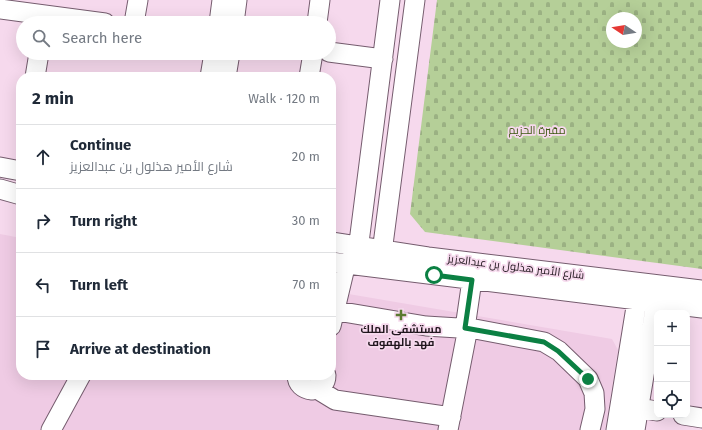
<!DOCTYPE html>
<meta charset="utf-8">
<style>
:root{--surface:#fff;--page:#f2f2f3;--text:#1f2937;--muted:#747a83;--line:#e0e1e3}
body{margin:0;font-family:"Fira Sans",Cairo,sans-serif;background:var(--page);color:var(--text)}
.controls{position:absolute;right:12px;bottom:12px;display:grid;overflow:hidden;border-radius:8px;box-shadow:0 4px 16px #0002}
.controls button{width:36px;height:36px;display:grid;place-items:center;padding:0;border:0;border-bottom:1px solid var(--line);background:var(--surface);color:var(--text);font:20px sans-serif}
.compass{position:absolute;left:606px;top:12px;width:36px;height:36px;border-radius:50%;background:var(--surface);box-shadow:0 4px 16px #0002;rotate:282deg}
.stop{position:absolute;width:12px;height:12px;margin:-9px;border:3px solid #0b8043;border-radius:50%;background:#fff}
.stop.end{background:#0b8043;border-color:#fff;box-shadow:0 1px 4px #0008}
.list{margin:0;padding:0;list-style:none}
h2{display:flex;justify-content:space-between;align-items:center;height:52px;margin:0;padding:0 16px;font-size:17px}
h2 small{font-size:13px;font-weight:400;color:var(--muted)}
.list li{display:grid;grid-template-columns:26px 1fr auto;gap:12px;align-items:center;box-sizing:border-box;height:64px;padding:0 16px;border-top:1px solid var(--line)}
.list b{display:block;font-size:15px;white-space:nowrap}
.list p{margin:0;font-size:13px;white-space:nowrap;color:var(--muted)}
.list em{font-size:13px;font-style:normal;color:var(--muted)}
.icon{flex:none;width:22px;height:22px;fill:none;stroke:currentColor;stroke-width:2;stroke-linecap:round;stroke-linejoin:round}
.map{position:relative;flex:none;width:702px;height:430px;overflow:hidden}
.search{position:absolute;background:var(--surface);box-shadow:0 4px 16px #0002;left:16px;top:16px;width:320px;height:44px;display:flex;align-items:center;gap:10px;box-sizing:border-box;padding:0 14px;border-radius:22px;color:var(--muted);font-size:15px}
.panel{position:absolute;background:var(--surface);box-shadow:0 4px 16px #0002;left:16px;top:72px;width:320px;height:308px;border-radius:16px}
.map>svg:first-child{display:block}
.built{fill:#efcbe4}
.cemetery{fill:url(#cemetery-stones);fill-rule:evenodd}
.lines{fill:none;stroke-linecap:round;stroke-linejoin:round}
.minor-casing{stroke:#755c6e;stroke-width:21}
.minor{stroke:#fff;stroke-width:19}
.route{stroke:#0b8043;stroke-width:5}
.poi-dot{fill:#5b7a30;stroke:#f6d9ed;stroke-width:1.5}
.labels{text-anchor:middle;dominant-baseline:central;stroke-width:3.5;stroke-linejoin:round;paint-order:stroke}
.park-label{font-size:11px;fill:#3d5911;stroke:#f6d9ed}
.street-label{font-size:11px;fill:#20161d;stroke:#f6d9ed}
.poi-label{font-size:11px;font-weight:bold;fill:#20161d;stroke:#f6d9ed}
</style>
<div class="map">
<svg width="702" height="430" viewBox="0 0 702 430">
<defs>
<pattern id="cemetery-stones" width="16" height="16" patternUnits="userSpaceOnUse"><rect width="16" height="16" fill="#b5cf98"/><path d="M2 7V4a2 2 0 0 1 4 0v3zM10 15v-3a2 2 0 0 1 4 0v3z" fill="#9bb183"/></pattern>
</defs>
<rect width="100%" height="100%" fill="#f6d9ed"/>
<path class="built" d="M0,234L21,238V375H331V291L612,339L618,350L605,430H0Z"/>
<path class="cemetery" d="M437,0H702V269L425,232L410,214ZM612,18H636V42H612Z"/>
<g class="lines">
<defs>
<path id="minor" d="M0,9L105,23
M134,23L138,0
M219,23L222,0
M234,23L237,0
M317,23L320,0
M329,52L383,59
M35,77L39,53
M210,77L214,53
M226,77L230,53
M309,77L313,53
M0,167L21,171
M0,189L21,195
M331,242L428,257L702,290
M357,258L390,0
M381,260L415,0
M331,262L702,308
M331,310L426,326L475,329L544,342L559,351L588,379L594,393L595,409L590,430
M331,326L346,263
M297,375C297,384 303,389 312,390C320,388 326,384 326,375
M317,389L335,400L451,417
M638,408L657,411
M683,415L702,418
M51,430L81,375
M448,430L466,338L465,328L472,280
M616,430L637,301
M635,430L656,303"/>
</defs>
<use href="#minor" class="minor-casing"/>
<use href="#minor" class="minor"/>
</g>
<g class="lines">
<path class="route" d="M434,275L472,280L465,328L544,342L558,351L588,379"/>
</g>
<path class="poi-dot" d="M399 309h4v4h4v4h-4v4h-4v-4h-4v-4h4z"/>
<g class="labels">
<g class="park-label">
<text x="537" y="130">مقبرة الحزيم</text>
</g>
<g class="street-label">
<text transform="translate(516 267) rotate(7)">شارع الأمير هذلول بن عبدالعزيز</text>
</g>
<g class="poi-label">
<text x="401" y="329">مستشفى الملك<tspan x="401" dy="13">فهد بالهفوف</tspan></text>
</g>
</g>
</svg>
<div class="controls">
<button>+</button>
<button>−</button>
<button><svg class="icon" aria-label="locate" viewBox="0 0 24 24"><circle cx="12" cy="12" r="6"/><path d="M12 2v4M12 18v4M2 12h4M18 12h4"/></svg></button>
</div>
<svg class="compass" viewBox="-18 -18 36 36"><path d="M0-13l5 13h-10z" fill="#e53935"/><path d="M0 13l5-13h-10z" fill="#747a83"/></svg>
<div class="stop" style="left:434px;top:275px"></div>
<div class="stop end" style="left:588px;top:379px"></div>
<div class="search"><svg class="icon" aria-label="search" viewBox="0 0 24 24"><circle cx="10" cy="10" r="6"/><path d="M15 15l6 6"/></svg>Search here</div>
<section class="panel">
<h2>2 min<small>Walk · 120 m</small></h2>
<ul class="list">
<li><svg class="icon" aria-label="ahead" viewBox="0 0 24 24"><path d="M12 20V5M6 11l6-6 6 6"/></svg><div><b>Continue</b><p>شارع الأمير هذلول بن عبدالعزيز</p></div><em>20 m</em></li>
<li><svg class="icon" aria-label="right" viewBox="0 0 24 24"><path d="M7 20v-9h11M14 6l5 5-5 5"/></svg><div><b>Turn right</b></div><em>30 m</em></li>
<li><svg class="icon" aria-label="left" viewBox="0 0 24 24"><path d="M17 20v-9H6M10 6l-5 5 5 5"/></svg><div><b>Turn left</b></div><em>70 m</em></li>
<li><svg class="icon" aria-label="arrive" viewBox="0 0 24 24"><path d="M6 21V4h12l-3 4 3 4H6"/></svg><div><b>Arrive at destination</b></div></li>
</ul>
</section>
</div>
